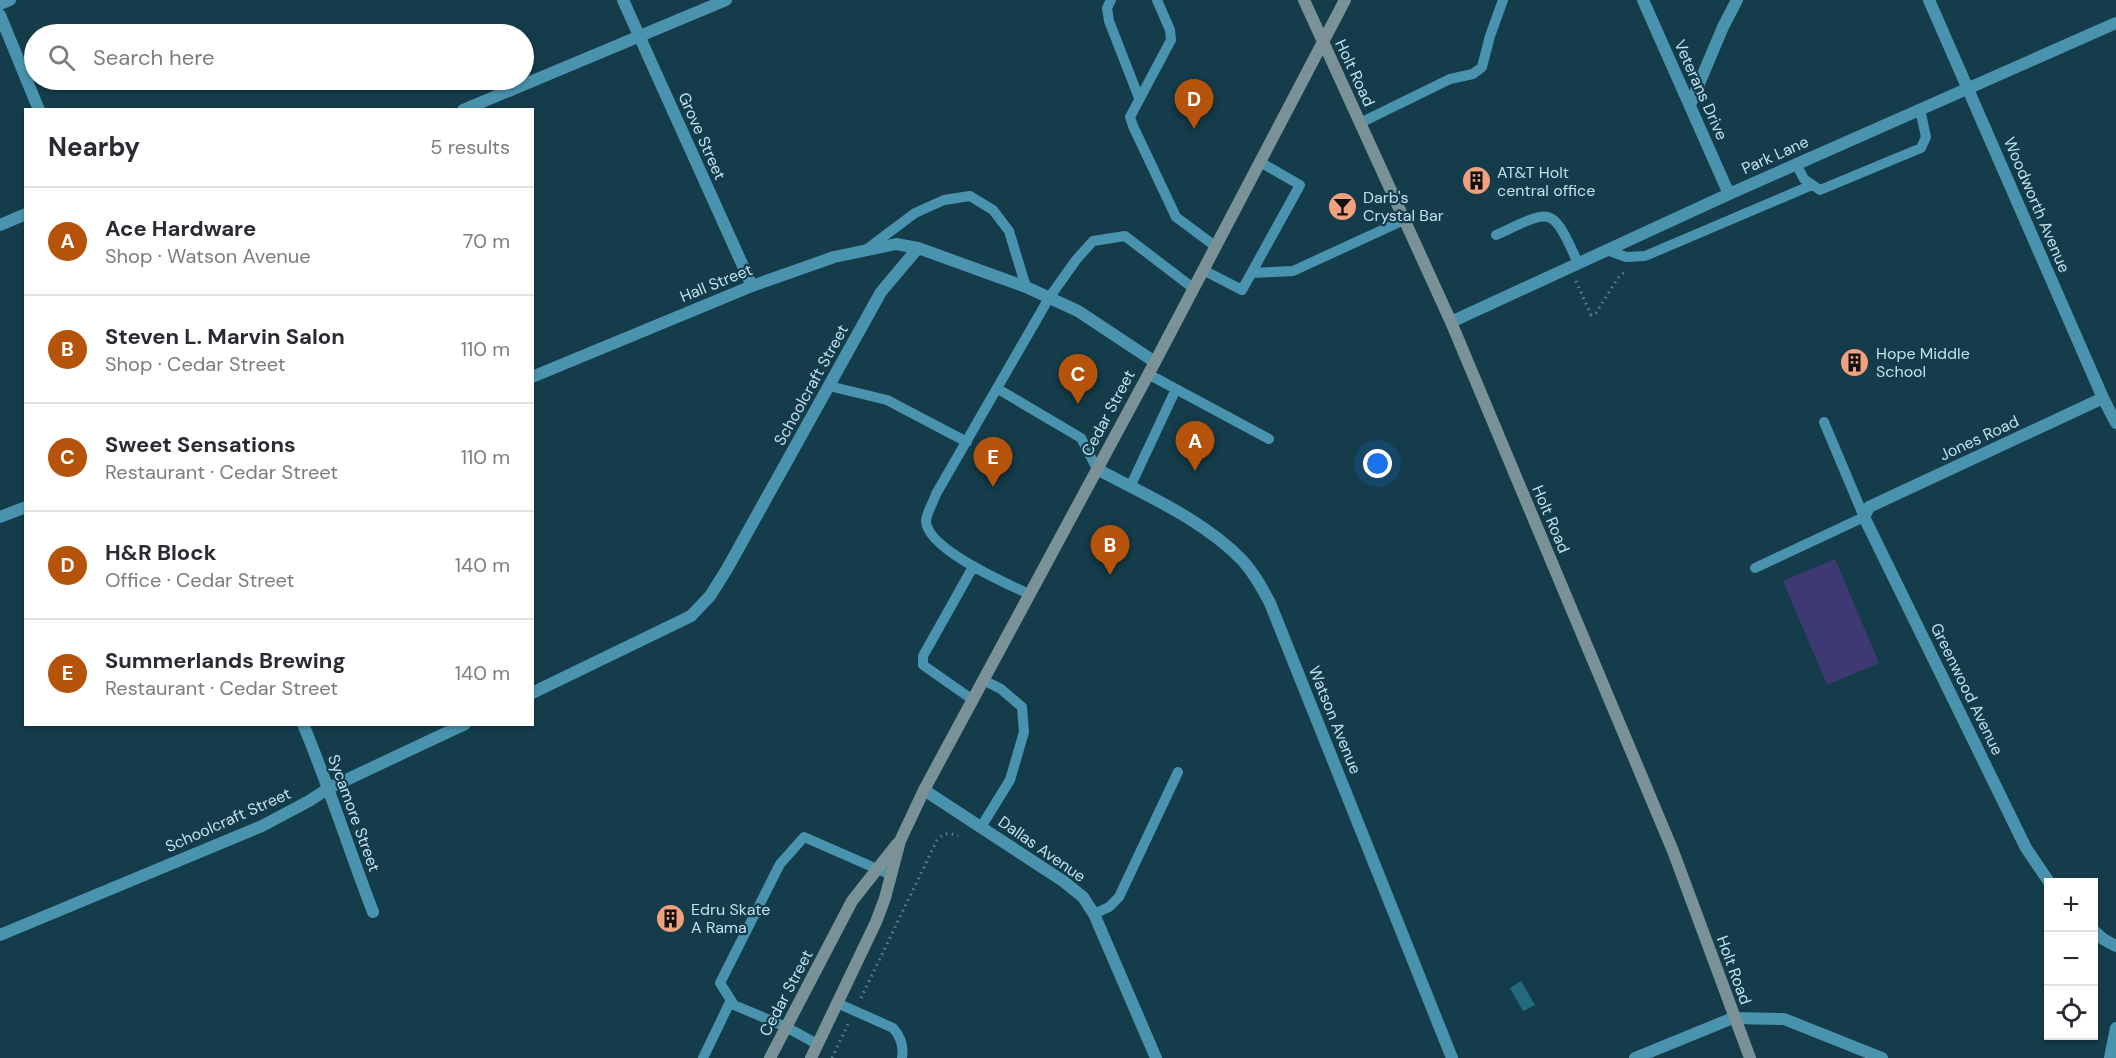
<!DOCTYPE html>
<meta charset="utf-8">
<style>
:root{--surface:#fff;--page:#f2f2f3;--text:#2b2b33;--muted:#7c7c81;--line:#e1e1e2;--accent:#b45309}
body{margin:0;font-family:"DM Sans",sans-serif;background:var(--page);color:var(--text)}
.controls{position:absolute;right:18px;bottom:18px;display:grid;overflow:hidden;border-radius:0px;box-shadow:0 2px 4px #0004}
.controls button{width:54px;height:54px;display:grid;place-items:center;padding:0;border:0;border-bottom:2px solid var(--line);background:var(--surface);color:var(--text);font:30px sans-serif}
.you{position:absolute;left:1378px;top:464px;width:21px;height:21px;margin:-15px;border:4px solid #fff;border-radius:50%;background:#1a73e8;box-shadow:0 0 0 9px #1a73e833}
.badge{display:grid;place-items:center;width:39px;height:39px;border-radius:50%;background:var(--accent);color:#fff;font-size:20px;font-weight:700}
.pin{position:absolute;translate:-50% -50px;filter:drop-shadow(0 2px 3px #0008)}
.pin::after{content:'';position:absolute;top:32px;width:21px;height:18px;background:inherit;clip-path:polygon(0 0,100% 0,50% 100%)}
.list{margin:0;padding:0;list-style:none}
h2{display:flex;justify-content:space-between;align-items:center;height:78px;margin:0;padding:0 24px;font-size:26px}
h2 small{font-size:20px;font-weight:400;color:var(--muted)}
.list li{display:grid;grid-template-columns:39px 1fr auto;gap:18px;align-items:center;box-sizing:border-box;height:108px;padding:0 24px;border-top:2px solid var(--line)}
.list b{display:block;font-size:22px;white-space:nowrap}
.list p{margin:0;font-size:20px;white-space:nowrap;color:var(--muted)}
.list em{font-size:20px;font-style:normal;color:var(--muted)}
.icon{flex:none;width:33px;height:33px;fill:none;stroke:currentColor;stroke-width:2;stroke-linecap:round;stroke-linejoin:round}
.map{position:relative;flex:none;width:2116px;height:1058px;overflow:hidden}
.search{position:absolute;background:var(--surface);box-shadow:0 2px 4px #0004;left:24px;top:24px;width:510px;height:66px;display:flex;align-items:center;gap:15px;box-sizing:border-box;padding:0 21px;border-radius:33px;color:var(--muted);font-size:22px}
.panel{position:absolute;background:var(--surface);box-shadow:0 2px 4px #0004;left:24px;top:108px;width:510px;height:618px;border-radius:0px}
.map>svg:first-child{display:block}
.green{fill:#3e3972}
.water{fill:#236980}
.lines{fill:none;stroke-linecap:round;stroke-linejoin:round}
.path{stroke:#5d8391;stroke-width:3;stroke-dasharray:1.5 4.5;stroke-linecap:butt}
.service{stroke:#4993ae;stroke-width:10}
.minor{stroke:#4993ae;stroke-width:12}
.secondary{stroke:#7a9197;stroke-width:12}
.labels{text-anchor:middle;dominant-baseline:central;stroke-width:4.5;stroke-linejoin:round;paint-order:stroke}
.street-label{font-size:16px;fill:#bfe2f0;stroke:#143c4a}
.poi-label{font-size:16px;fill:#bfe2f0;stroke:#143c4a;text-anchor:start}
</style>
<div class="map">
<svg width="2116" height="1058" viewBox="0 0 2116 1058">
<rect width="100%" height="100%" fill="#143c4a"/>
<path class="green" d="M1835,559L1879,663L1827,685L1783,581Z"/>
<path class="water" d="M1521,981L1535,1005L1523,1011L1510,988Z"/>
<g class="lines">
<path class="path" d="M1576,281L1591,315L1596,313L1618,278L1626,271
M861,998L937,840C944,833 949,832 958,836
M832,1058L849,1022"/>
<path class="service" d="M1111,0L1107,8L1109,21L1139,98
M1157,0L1170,30L1171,40L1130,117L1133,126L1176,217L1215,246
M1360,123L1450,79L1473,74L1482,67L1490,36L1503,0
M1796,164L1804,179L1820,190L1921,148L1926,137L1920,109
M1496,235C1553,209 1551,204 1578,263
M867,249L915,213L944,200L970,196L993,210L1009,231L1026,287
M1607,250L1626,257L1645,256L1812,185
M1203,270L1242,290L1300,185L1260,162
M1252,273L1293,271L1404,220
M1148,374L1269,439
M829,386L887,400L967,442
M998,389L1081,438L1097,469
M1130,487L1176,389
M1755,568L1864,517L1824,422
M1029,594C1007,584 925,548 926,520C927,512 934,501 936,494L1049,298L1076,260L1093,241L1125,236L1193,288
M973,700L923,665V656L973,567
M981,827L1010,780L1024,732L1022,707L1001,689L983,680
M1094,914L1109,907L1119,897L1178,772
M837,1003L893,1028C901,1037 904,1046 902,1058
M817,1044L786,1027L734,1005L720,983L780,864L804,837L891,875
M703,1058L731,1000"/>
<path class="minor" d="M623,0L752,286
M1643,0L1729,194
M1929,0L2103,398L2116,423
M0,4L10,0
M0,15L39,110
M1690,105L1723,27L1737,0
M463,110L726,0
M0,225L26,214
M1451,322L1729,194L2116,23
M532,377L752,286L834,257L896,244L918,248L1026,287L1078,311L1155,362
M1097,469C1147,496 1202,519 1242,560C1254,573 1262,588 1270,603L1452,1058
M0,517L26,507
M532,693L691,616L710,596L727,569L881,292L918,248
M303,724C329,786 349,850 373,912
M924,790L1063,881L1083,897L1094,914L1156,1058
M2049,882L2026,848L1864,517L1869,507L2103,398
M2094,931L2103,939L2116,946
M0,935L262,826L309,801L329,788L465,724
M1635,1058L1733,1018L1784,1019L1882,1058
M2110,1058L2116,1028"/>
<path class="secondary" d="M1304,0L1451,322L1673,851L1750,1058
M770,1058L852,901L897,844
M811,1058L876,922L885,898L900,841L924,790L1155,362L1345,0"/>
</g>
<defs>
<symbol id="building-disc" viewBox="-11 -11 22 22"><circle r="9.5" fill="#f1a17d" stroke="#143c4a"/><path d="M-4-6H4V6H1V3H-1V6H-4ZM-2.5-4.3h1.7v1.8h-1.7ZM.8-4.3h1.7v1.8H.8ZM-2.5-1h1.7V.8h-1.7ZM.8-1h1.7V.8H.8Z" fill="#111"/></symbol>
<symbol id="bar-disc" viewBox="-11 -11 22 22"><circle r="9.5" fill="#f1a17d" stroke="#143c4a"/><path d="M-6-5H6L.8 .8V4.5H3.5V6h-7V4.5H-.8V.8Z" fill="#111"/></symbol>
</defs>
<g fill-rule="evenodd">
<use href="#building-disc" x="1460" y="164" width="33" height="33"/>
<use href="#bar-disc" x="1326" y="190" width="33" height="33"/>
<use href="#building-disc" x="1838" y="346" width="33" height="33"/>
<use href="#building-disc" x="654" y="902" width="33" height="33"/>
</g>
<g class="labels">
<g class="street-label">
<text transform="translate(1355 73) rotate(65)">Holt Road</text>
<text transform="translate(1701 90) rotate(66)">Veterans Drive</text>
<text transform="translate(702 136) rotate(66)">Grove Street</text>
<text transform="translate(1775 155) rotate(-24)">Park Lane</text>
<text transform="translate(2037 205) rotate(67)">Woodworth Avenue</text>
<text transform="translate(716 283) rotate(-22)">Hall Street</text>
<text transform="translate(811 385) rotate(-61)">Schoolcraft Street</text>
<text transform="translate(1108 413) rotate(-62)">Cedar Street</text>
<text transform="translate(1979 438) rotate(-25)">Jones Road</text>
<text transform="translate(1551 519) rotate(67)">Holt Road</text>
<text transform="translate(1967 689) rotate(64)">Greenwood Avenue</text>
<text transform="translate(1335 720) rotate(68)">Watson Avenue</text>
<text transform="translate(354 813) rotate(70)">Sycamore Street</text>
<text transform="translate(228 820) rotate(-24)">Schoolcraft Street</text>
<text transform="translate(1042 849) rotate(35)">Dallas Avenue</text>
<text transform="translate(1734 970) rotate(70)">Holt Road</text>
<text transform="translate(786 993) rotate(-62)">Cedar Street</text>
</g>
<g class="poi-label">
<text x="1497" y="172">AT&amp;T Holt<tspan x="1497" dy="18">central office</tspan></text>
<text x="1363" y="197">Darb's<tspan x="1363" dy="18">Crystal Bar</tspan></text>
<text x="1876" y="353">Hope Middle<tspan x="1876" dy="18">School</tspan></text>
<text x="691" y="909">Edru Skate<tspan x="691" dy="18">A Rama</tspan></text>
</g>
</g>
</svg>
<div class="controls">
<button>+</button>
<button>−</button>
<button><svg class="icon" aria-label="locate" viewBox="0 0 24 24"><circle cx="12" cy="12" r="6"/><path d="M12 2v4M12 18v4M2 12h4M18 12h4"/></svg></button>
</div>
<div class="you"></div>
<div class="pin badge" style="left:1195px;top:471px">A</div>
<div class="pin badge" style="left:1110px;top:575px">B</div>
<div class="pin badge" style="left:1078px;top:404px">C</div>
<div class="pin badge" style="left:1194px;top:129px">D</div>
<div class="pin badge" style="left:993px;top:487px">E</div>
<div class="search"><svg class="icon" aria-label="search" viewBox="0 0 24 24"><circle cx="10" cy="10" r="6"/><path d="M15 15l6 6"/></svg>Search here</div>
<section class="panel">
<h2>Nearby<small>5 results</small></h2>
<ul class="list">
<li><span class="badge">A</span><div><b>Ace Hardware</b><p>Shop · Watson Avenue</p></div><em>70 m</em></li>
<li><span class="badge">B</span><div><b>Steven L. Marvin Salon</b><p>Shop · Cedar Street</p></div><em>110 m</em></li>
<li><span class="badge">C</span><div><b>Sweet Sensations</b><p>Restaurant · Cedar Street</p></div><em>110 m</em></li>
<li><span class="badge">D</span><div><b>H&amp;R Block</b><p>Office · Cedar Street</p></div><em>140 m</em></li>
<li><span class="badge">E</span><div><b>Summerlands Brewing</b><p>Restaurant · Cedar Street</p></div><em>140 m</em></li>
</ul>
</section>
</div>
